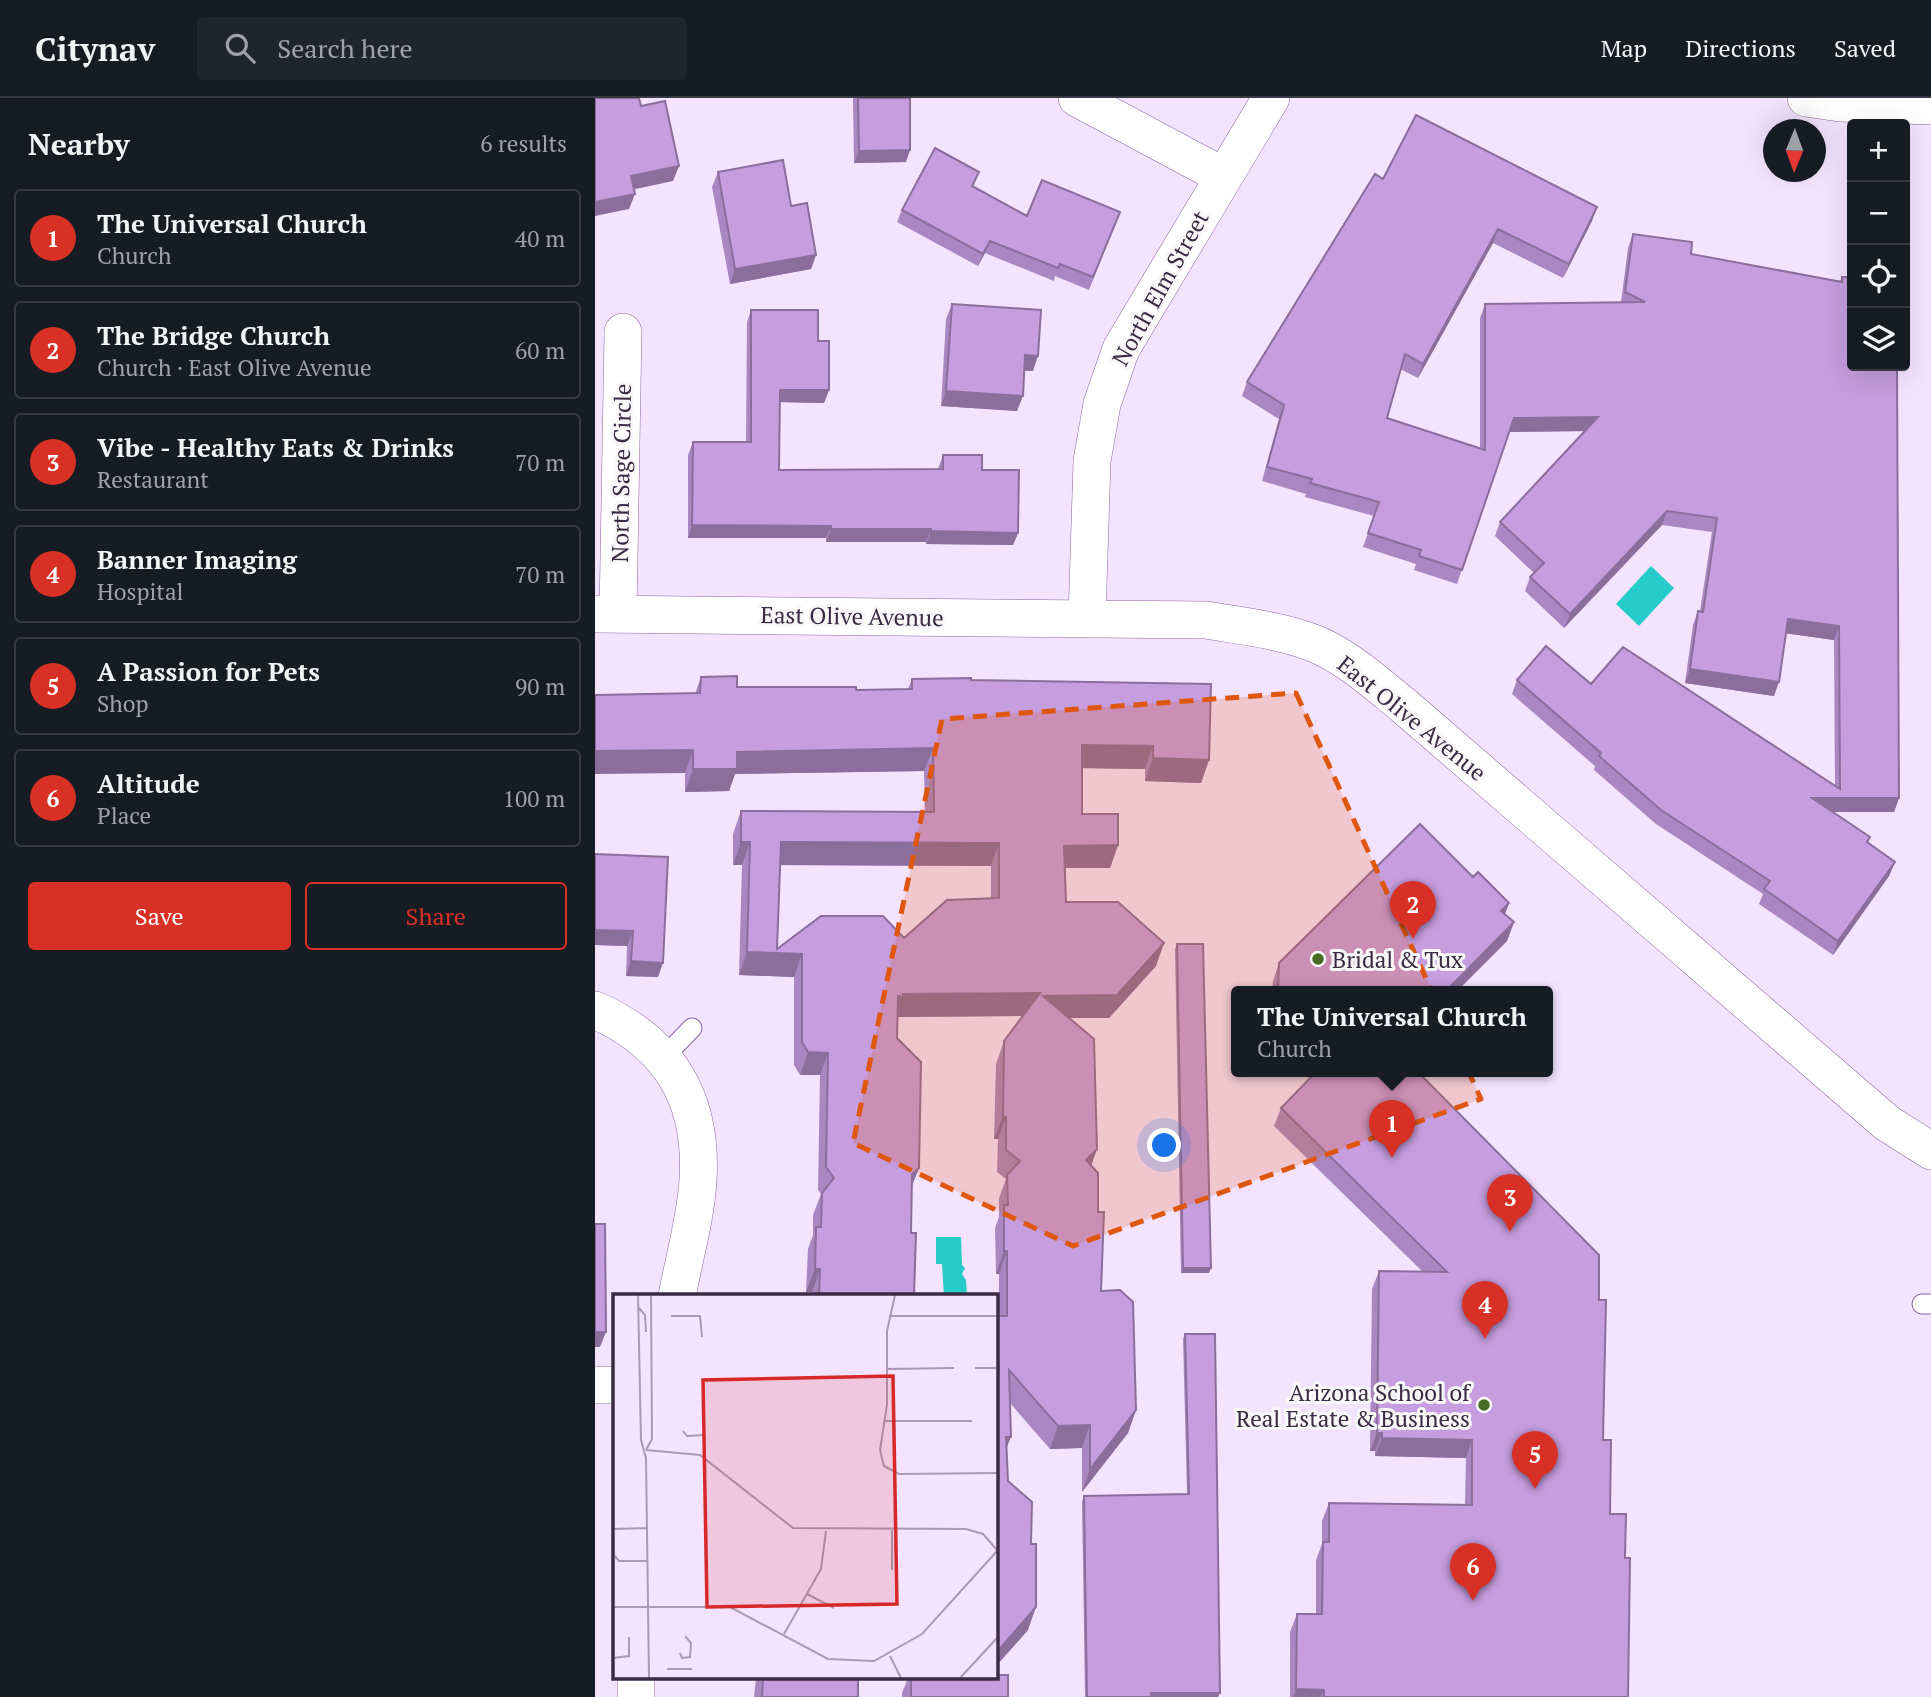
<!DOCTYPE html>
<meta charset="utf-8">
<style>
:root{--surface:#171b24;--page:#20242c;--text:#f1f3f6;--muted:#9ea1a6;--line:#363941;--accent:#d93025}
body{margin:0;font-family:"PT Serif",serif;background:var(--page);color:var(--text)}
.controls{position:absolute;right:21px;top:21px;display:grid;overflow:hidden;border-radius:7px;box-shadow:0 7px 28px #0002}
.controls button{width:63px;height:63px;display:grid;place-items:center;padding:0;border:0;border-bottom:2px solid var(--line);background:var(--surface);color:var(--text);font:35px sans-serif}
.compass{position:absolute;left:1168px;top:21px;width:63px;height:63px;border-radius:50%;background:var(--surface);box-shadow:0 7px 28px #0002;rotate:181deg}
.you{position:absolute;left:570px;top:1048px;width:24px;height:24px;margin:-18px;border:5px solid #fff;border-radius:50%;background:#1a73e8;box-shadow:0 0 0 10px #1a73e833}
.badge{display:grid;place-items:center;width:46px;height:46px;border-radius:50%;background:var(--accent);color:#fff;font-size:23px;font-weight:700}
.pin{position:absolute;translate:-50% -58px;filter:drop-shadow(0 2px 4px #0008)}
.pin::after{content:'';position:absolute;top:37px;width:24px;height:21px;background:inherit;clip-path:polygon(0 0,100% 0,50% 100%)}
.popup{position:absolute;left:636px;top:888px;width:322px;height:91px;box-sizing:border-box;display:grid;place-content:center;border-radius:7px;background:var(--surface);filter:drop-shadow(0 2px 5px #0005);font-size:23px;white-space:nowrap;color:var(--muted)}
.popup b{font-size:26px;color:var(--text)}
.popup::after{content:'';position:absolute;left:50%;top:100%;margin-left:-14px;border:14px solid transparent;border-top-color:var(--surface)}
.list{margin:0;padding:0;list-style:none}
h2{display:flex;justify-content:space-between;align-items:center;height:91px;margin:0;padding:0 28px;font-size:30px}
h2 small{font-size:23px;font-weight:400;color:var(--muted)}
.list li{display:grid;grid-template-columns:46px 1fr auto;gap:21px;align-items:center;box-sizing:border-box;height:98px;margin:0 14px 14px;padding:0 14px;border:2px solid var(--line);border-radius:7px}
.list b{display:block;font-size:26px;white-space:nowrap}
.list p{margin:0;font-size:23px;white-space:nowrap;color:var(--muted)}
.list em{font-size:23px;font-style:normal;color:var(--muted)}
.actions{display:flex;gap:14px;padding:21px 28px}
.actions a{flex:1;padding:16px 0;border:2px solid var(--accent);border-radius:7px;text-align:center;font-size:24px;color:var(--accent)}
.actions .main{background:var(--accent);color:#fff}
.icon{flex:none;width:38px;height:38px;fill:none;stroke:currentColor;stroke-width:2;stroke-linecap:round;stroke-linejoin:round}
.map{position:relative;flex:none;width:1336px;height:1599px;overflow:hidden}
header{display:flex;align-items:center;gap:42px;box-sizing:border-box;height:98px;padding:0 35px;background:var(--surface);border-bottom:2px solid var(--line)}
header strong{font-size:33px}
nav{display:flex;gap:38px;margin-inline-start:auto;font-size:24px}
.search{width:490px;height:63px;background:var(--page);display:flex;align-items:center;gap:18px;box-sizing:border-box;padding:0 24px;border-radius:7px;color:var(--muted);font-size:26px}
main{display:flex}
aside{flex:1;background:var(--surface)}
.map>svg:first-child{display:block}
.water{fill:#26ccc9}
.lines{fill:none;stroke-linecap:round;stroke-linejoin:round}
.lane-casing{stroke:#8b64a2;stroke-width:21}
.street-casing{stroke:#8b64a2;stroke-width:38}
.lane{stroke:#fff;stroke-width:19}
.street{stroke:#fff;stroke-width:37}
.wall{fill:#aa87c0;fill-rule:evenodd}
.shaded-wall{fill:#8b6e9c}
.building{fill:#c69ddf;stroke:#8b6e9c;stroke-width:2;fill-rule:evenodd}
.marked{fill:#df570f;fill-opacity:0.2;stroke:#df570f;stroke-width:5;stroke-dasharray:14 9;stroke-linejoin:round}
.poi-dot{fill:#476c25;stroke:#f8f8f8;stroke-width:2.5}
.labels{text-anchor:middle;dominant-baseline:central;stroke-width:6;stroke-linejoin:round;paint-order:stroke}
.street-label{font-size:23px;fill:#3c2b45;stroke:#f8f8f8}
.poi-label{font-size:23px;fill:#3c2b45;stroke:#f8f8f8;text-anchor:start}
.inset-road{fill:none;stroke:#aa99b5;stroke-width:2}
.view{fill:#d62828;fill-opacity:0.15;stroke:#d62828;stroke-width:3.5}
.inset-edge{fill:none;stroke:#3c2b45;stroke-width:3.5}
</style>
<header>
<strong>Citynav</strong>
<div class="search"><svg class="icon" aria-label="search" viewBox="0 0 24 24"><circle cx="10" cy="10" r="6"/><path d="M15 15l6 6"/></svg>Search here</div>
<nav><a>Map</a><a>Directions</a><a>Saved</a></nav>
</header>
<main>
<aside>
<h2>Nearby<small>6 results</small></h2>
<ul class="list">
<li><span class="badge">1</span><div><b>The Universal Church</b><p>Church</p></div><em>40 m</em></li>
<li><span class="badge">2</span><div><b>The Bridge Church</b><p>Church · East Olive Avenue</p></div><em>60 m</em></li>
<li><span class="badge">3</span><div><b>Vibe - Healthy Eats &amp; Drinks</b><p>Restaurant</p></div><em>70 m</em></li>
<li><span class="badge">4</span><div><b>Banner Imaging</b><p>Hospital</p></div><em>70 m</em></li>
<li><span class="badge">5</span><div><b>A Passion for Pets</b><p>Shop</p></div><em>90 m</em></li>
<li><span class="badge">6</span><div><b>Altitude</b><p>Place</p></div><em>100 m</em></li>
</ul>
<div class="actions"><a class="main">Save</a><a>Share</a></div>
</aside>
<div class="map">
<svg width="1336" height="1599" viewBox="0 0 1336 1599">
<rect width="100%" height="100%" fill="#f4e3ff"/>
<path class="water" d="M1056,468L1079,490L1044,528L1021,506Z
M341,1139H366L367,1167L370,1170L367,1176L371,1182L372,1198H349L347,1166H341Z"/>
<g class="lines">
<defs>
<path id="lane" d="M68,960L97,930
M1327,1206H1336"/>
<path id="street" d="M482,0L628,78
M1211,0L1245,5L1336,8
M0,516L611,522C646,528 685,532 718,545C750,557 782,586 808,607L1292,1025L1336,1053
M23,516L28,234
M492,520L497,363L507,306L526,251L676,0
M0,912C74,945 108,1000 103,1082C101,1119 89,1161 82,1198
M0,1287H19
M41,1599V1580"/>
</defs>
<use href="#lane" class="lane-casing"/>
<use href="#street" class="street-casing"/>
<use href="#lane" class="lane"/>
<use href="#street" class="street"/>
</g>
<path class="wall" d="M258,0H315L311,64L259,65Z
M123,74L196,108L221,157L216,171L135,186L117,89Z
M384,74L378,89L432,118L525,114L494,192L460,178L459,183L390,155L383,168L302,124L307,112Z
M788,81L997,123L968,180L898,145L823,280L805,271L792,320L885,351V220L890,206L1026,204L1033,150L1038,136L1096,156L1245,183L1247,179L1304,700L1299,714H1238L1275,739L1273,745L1300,764L1294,778L1238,857L1164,806L1168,796L1061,726L999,672L1000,668L917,596L922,582L996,586L1240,687L1239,542L1191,535L1179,598L1090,585L1098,527L1103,513H1105L1117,434L1067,427L969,530L930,493L935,479L939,475L900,438L905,424L990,333L914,334L862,486L819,472L821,466L768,449L779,418L710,399L711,396L667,383L684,321L647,298L652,284Z
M357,206L438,273H429L422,313L346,308L351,221Z
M156,212L223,243L234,292L229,305L185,304L184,372L343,371L348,357L387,372L423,435L418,447L331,446V444H231V440H93V357L98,344H151L152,224Z
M106,579L142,589L261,592L313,591L317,581L376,582L614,662L606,685L550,683V671L487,670V716L523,747L515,770H470L471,804L561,868L514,920H474L503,1114L506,1193L541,1312L533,1335L487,1394V1350L455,1351L415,1305L412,1350L413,1383L433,1532L401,1568V1218H404V1176H401L400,1130L404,1119V1100L411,1081L402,1074L403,1041H399L401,966L409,943L428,918L303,919L302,940L317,1089L316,1135L319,1198H216L217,1194H211L213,1151L218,1137V1117L226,1096L223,1092L225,977H205L199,967V879L144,877L147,767H138V736L146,713L330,714L329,673L140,676L134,693L90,694V675L100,596ZM185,767L396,768V801L309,840L182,851Z
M0,756L63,879L31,878L32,848L0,847Z
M878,779L914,805L910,816L919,824L912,843L861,894H677L678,883L684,865Z
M582,846L614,1175H586L580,851Z
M686,1010L1004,1202L1008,1342L1015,1416L1030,1460L1033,1599H695V1534L702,1516H721V1462L727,1446V1423L734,1405L870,1406L871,1360L780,1358V1353H775L777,1191L784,1173H827L679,1028Z
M590,1236L623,1599H490L487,1403L489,1398L592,1396L588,1241Z
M161,1580H263V1599H159Z
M313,1580H401L413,1599H307V1595Z"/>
<path class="shaded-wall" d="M315,52L311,64L259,65L264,53Z
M84,68L78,83L31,93L36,78Z
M40,96L34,111L0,118V104Z
M1002,109L997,123L968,180L974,166Z
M903,131L898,145L823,280L828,266Z
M395,143L390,155L383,168L388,156Z
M221,157L216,171L135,186L140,171Z
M430,257L443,258L438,273L425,272Z
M185,292H234L229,305L180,304Z
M351,293L428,298L422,313L346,308Z
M1003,319L998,333L914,334L919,320Z
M1072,413L1067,427L969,530L975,516Z
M97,427L236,428L231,440H93Z
M236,431H336L331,444H231Z
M336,433L423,435L418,447L331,446Z
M1193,521L1244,528L1239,542L1188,535Z
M1095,571L1184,584L1179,598L1090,585Z
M487,647L558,648L550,671L478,670Z
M338,650L329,673L140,676L134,693L90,694L98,671L142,654Z
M98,652L90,675L0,676V653Z
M558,660L614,662L606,685L550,683Z
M1217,700H1304L1299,714H1212Z
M146,744H155L147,767H138Z
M186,744L404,745L396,768L177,767Z
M523,747L515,770H461L469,748Z
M1300,764L1294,778L1238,857L1243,843Z
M914,805L907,823L906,813Z
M919,824L912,843L861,894H850Z
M0,832L38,833L32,848L0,847Z
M569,845L561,868L514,920H439L448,898Z
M152,854L207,856L199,879L144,877Z
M36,863L68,865L63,879L31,878Z
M445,895L437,918L300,919L303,898L308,896Z
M213,954L233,955L225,977H205Z
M408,1018L411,1019L403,1041H399Z
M502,1051L494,1074L491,1062Z
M324,1070L315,1093L317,1076Z
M409,1153H412L404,1176H401Z
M588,1170H616L614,1175H586Z
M220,1171H225L217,1194H211Z
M0,1234H11L5,1249H0Z
M541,1312L533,1335L487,1394L495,1371Z
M495,1327L487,1350L455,1351L463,1328Z
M782,1335H787L780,1353H775Z
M411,1339H416L407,1361Z
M787,1340L877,1342L871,1360L780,1358Z
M441,1509L433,1532L401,1568V1555Z
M701,1591L729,1592L726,1599H698Z
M556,1595H625L623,1599H555Z"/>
<path class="building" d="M0,0H44L46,8L70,3L84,68L36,78L40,96L0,104Z
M263,0H315V52L264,53Z
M821,17L1002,109L974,166L903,131L828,266L810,256L792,320L890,352V206L1050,204L1030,194L1038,136L1097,144L1096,156L1247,184V179H1257V268H1302L1304,700H1217L1275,739L1272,744L1300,764L1243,843L1169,791L1175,783L1066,712L1004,658L1006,655L922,582L951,548L996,586L1028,549L1245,691L1244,528L1193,521L1184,584L1095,571L1103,513L1108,514L1122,420L1072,413L975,516L935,479L949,465L905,424L1003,319L919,320L867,472L824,458L826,452L773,435L784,404L715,385L717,381L672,369L689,307L652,284L780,76L788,81Z
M340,50L384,74L377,88L432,118L447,82L525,114L498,179L465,166L463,170L395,143L388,156L307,112Z
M188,62L196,108L212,105L221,157L140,171L123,74Z
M357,206L446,212L443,258L430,257L428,298L351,293Z
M156,212H223V243H234V292H185L184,372L348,371V357H387V372H424L423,435L336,433V431H236V428L97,427L98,344H156Z
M142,578V589H261V592L317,591V581L376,580V582L616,586L614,662L558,660V648L487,647V716H523V747L469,748L471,804H523L569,845L522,897L448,898L499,941L502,1051L491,1062L503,1075V1114H509L506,1193L525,1192L538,1204L541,1312L495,1371V1327L463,1328L414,1272L416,1339H411L413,1383L437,1404L436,1446H441V1509L401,1555V1218H412V1153H409V1107H413L412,1077L425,1063L411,1052V1019L408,1018L409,943L445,895L308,896V899L303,898L302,940L326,964L324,1070L317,1076L316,1135H321L319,1198H224L225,1171H220L221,1129H226L227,1095L239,1080L231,1069L233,955L213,954L207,944V856L152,854L155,744H146V713L339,714L338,650L142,654V671H98V652L0,653V597L105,595L106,579ZM186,744L404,745V800L352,802L309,840L288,818H226L182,851Z
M825,726L878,779L883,774L914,805L906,813L919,824L850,894H683L684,865Z
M0,756L73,759L68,865L36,863L38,833L0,832Z
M582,846H608L616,1170H588Z
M721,974H823L1004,1157V1202H1011L1008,1342H1016L1015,1416H1031L1030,1460H1035L1033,1599H729V1592L701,1591L702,1516H727L728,1444H734V1405L877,1407V1342L787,1340V1335H782L784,1173L852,1174L686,1010Z
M0,1126H10L11,1234H0Z
M590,1236H620L625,1595H556V1599H492L489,1398L594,1396Z
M401,1577H413V1599H316V1580H401Z
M168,1580H263V1599H167Z"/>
<path class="marked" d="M701,595L886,1001L478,1148L258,1045L347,621Z"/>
<g class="poi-dot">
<circle cx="723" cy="861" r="7"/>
<circle cx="889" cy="1307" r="7"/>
</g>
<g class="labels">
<g class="street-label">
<text transform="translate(565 190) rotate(-61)">North Elm Street</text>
<text transform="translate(26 375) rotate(-89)">North Sage Circle</text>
<text transform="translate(257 518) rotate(1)">East Olive Avenue</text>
<text transform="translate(817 620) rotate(39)">East Olive Avenue</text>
</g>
<g class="poi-label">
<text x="737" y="861">Bridal &amp; Tux</text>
<text x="875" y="1294" text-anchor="end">Arizona School of<tspan x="875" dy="26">Real Estate &amp; Business</tspan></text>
</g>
</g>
<g transform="translate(18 1196)">
<rect width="385" height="385" fill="#f4e3ff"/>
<path class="inset-road" d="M25,1L28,146L33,164L36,384M282,1L274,37V111L267,156L271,172L286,180L385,179M25,13L32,21L33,38M58,22H87L89,43M276,22H385M362,74H385M274,75L341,74M272,127H359M70,137L74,142L92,141M33,156L87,161L180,234L353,235L370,240L384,256M33,156L39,145L38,1M0,235L34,234M279,236V276M0,260L6,267H35M194,300L221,314M0,313H117L215,365L261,367L309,340L385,256M171,340L208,275L213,237M67,359L69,364L77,363L78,349L72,342M277,362L288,384M0,364L16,362V343M54,375H79M347,384L385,343"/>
<path class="view" d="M280,82L284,310L94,313L90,86Z"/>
<rect width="385" height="385" class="inset-edge"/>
</g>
</svg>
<div class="controls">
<button>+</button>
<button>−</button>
<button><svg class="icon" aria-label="locate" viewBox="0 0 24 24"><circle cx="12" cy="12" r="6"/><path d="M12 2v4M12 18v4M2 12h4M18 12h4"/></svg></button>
<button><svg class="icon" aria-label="layers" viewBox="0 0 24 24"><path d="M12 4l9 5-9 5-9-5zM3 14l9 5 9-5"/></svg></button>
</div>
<svg class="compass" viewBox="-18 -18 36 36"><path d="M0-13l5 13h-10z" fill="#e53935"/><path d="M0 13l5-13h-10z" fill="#9ea1a6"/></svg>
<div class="you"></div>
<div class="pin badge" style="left:797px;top:1060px">1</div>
<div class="popup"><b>The Universal Church</b>Church</div>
<div class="pin badge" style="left:818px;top:841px">2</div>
<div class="pin badge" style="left:915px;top:1134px">3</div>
<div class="pin badge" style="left:890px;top:1241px">4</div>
<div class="pin badge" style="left:940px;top:1391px">5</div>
<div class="pin badge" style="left:878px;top:1503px">6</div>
</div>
</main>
